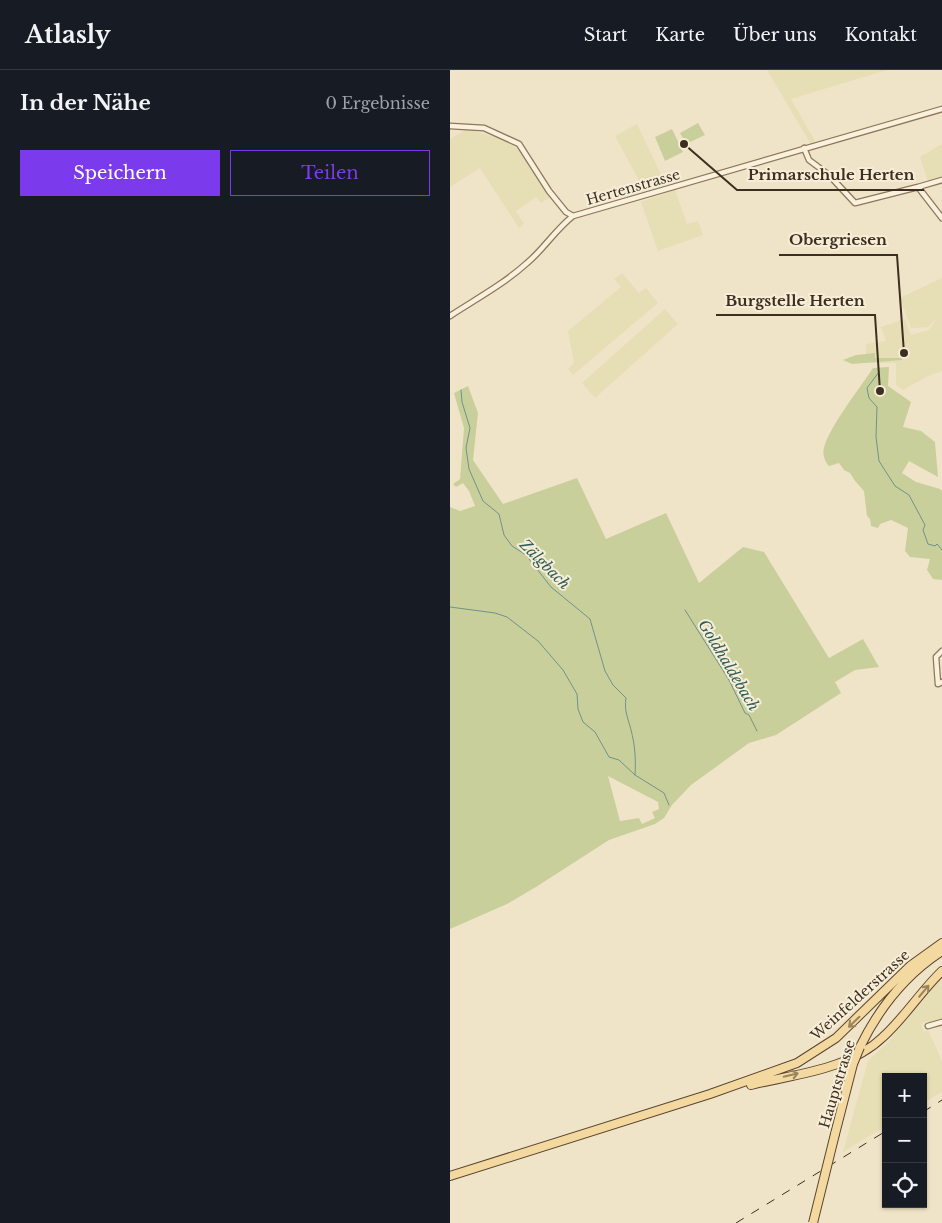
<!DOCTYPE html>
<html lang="de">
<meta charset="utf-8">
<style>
:root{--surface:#171b24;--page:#242831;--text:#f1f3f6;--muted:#9ea1a6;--line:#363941;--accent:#7c3aed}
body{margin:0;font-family:"Libre Baskerville",serif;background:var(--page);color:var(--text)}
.controls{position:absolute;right:15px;bottom:15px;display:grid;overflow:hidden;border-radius:0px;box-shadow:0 1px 4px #0004}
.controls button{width:45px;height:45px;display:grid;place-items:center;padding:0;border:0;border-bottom:1px solid var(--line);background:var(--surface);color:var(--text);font:25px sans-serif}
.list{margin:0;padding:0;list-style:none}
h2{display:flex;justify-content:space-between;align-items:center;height:65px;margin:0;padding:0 20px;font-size:21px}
h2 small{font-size:16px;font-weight:400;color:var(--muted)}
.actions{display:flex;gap:10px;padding:15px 20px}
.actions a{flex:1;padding:11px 0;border:1px solid var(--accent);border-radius:0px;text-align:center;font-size:18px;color:var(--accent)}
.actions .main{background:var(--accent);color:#fff}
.icon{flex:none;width:28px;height:28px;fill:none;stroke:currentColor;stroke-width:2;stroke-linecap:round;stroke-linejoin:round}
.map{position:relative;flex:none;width:492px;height:1153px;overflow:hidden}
header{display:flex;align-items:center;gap:30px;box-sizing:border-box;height:70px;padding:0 25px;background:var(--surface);border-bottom:1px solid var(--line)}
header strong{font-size:24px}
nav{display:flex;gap:28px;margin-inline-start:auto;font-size:18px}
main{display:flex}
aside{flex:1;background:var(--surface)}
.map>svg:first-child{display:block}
.farmland{fill:#e6deb5}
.green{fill:#c9cf9b;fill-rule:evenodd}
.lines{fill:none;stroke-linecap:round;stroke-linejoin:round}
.stream{stroke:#6f938a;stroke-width:1}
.minor-casing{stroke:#8d765c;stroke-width:7}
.primary-casing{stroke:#5b4430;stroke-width:10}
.minor{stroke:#faf1dc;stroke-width:4.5}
.primary{stroke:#f3d9a0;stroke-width:8}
.rail{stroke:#3d2e20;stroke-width:1;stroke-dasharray:9 9;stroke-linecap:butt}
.primary-bridge-casing{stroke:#5b4430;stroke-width:10;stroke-linecap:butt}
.primary-bridge{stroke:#f3d9a0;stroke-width:8}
.oneway{stroke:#988460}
.labels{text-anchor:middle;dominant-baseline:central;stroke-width:4;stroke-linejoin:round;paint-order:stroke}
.street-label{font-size:14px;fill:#3d2e20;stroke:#f7eed8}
.water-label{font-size:15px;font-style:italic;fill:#2f5d5a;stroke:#f7eed8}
.leader{fill:none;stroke:#3d2e20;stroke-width:2}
.callout-dot{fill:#3d2e20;stroke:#f7eed8;stroke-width:2}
.callout-label{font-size:15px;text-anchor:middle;font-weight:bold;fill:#3d2e20;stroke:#f7eed8;stroke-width:4;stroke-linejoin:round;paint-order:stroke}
</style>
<header>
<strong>Atlasly</strong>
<nav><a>Start</a><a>Karte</a><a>Über uns</a><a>Kontakt</a></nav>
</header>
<main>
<aside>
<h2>In der Nähe<small>0 Ergebnisse</small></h2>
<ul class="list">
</ul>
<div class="actions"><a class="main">Speichern</a><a>Teilen</a></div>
</aside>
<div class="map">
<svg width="492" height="1153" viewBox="0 0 492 1153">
<rect width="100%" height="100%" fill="#f0e4c8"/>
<path class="farmland" d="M317,0H437L341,29L366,73L492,36V39L362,76Z
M187,54L215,113L194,120L165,66Z
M17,59L56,70L70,81L100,127L91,133L86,127L66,141L74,154L69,158L30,98L0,117V69Z
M492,74V106L478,111L470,87Z
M225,120L237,154L248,151L253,165L208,181L191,132Z
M172,203L189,223L196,218L208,233L123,305L118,299L124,293L118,261L171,217L164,209Z
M492,208V301L478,306L453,320L446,315V293H416V274L436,271L431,257L455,249L461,265L479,260L487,248L478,257L461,258L450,228Z
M215,239L228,254L145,328L132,313Z
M492,907V950L480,954L478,951L471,954L474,962L478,960L492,991V1022L473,1033V1007H436V1056L393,1082L418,991L438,972Z"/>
<path class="green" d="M248,53L255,65L236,74L230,63Z
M222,59L233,82L215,91L205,67Z
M425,283V288H452V290L402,294L393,290L406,285Z
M439,297L438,316L461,332L453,357L471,361L485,372L488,407L459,391L452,403L466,412L490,419L492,421V510L483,509L477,500L480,489L460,487L455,481L458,458L441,450L430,454L428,458L421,456L420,449L417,446L414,421L405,411L400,403L394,400L389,393L379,396C375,392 372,384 374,378C379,357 410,318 423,298Z
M18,316L28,343L23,390L53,434L127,408L156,469L216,443L249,513L293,477L314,482L379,588L413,569L429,597L405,600L385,612L391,623L326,665L299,673L241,715L222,735L214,748L205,754L159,770L86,817L57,834L0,859V437L10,441L25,436L19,421L13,413L6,417L3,414L10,409L14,358L4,323ZM158,706L208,732L209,739L202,742L205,748L192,754L189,748L170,751Z"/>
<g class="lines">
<path class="stream" d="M429,302L417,318L419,328L427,337L426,367L429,391L445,416L459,425L475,455L473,460L478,474L485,476L487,474L492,480
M11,320L12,332L20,358L16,378L19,399L33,431L49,444L54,465L62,476L76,485L101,517L140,549L155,601L163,615L176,628C174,641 178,648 181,660C185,675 186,689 185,705
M0,537L45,543L57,547L88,571L113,600L127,624L128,639L133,652L145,662L159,687L169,690L185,705L214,723L219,735
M235,540L279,610L295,643L299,645L307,661"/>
<defs>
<path id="minor" d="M0,56L34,58L69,74L99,121L116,142L123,146L492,39
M354,78L359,90L379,105L405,133L468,117L492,148
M468,117L492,110
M0,246C26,229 54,214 77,193C94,179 105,160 123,146
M492,581L486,587L488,614L492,612
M478,956L492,952"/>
<path id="primary" d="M410,977C429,938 455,905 492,881
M301,1015C345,1004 399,1000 433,967C455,947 471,921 492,901
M385,1064L403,994
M0,1106L260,1024L347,993L386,968L460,896L492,873"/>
</defs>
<use href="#minor" class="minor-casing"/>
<use href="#primary" class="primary-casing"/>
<use href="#minor" class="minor"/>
<use href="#primary" class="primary"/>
<path class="rail" d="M473,1042L492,1030
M286,1153L436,1061"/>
<defs>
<path id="primary-bridge" d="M403,994L410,977
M363,1153L385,1064"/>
</defs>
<use href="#primary-bridge" class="primary-bridge-casing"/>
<use href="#primary-bridge" class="primary-bridge"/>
</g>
<defs><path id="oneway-shaft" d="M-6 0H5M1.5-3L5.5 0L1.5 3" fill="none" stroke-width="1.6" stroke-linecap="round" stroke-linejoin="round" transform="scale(1.25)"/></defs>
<g class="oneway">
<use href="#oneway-shaft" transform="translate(474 921) rotate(-50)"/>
<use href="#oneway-shaft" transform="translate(404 952) rotate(136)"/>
<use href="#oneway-shaft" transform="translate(341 1005) rotate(-13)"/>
</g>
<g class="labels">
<g class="street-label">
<text transform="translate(183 117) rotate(-16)">Hertenstrasse</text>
<text transform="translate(410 925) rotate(-42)">Weinfelderstrasse</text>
<text transform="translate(387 1014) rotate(-73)">Hauptstrasse</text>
</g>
<g class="water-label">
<text transform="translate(95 494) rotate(45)">Zälgbach</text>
<text transform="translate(279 595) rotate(59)">Goldhaldebach</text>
</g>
</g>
<path class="leader" d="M234 74L287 120H474M454 283L447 185H329M430 321L425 245H266"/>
<g class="callout-dot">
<circle cx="234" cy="74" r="5"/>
<circle cx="454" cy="283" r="5"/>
<circle cx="430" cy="321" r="5"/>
</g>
<g class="callout-label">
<text x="381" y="110">Primarschule Herten</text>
<text x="388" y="175">Obergriesen</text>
<text x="345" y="236">Burgstelle Herten</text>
</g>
</svg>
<div class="controls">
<button>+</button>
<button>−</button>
<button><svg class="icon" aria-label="locate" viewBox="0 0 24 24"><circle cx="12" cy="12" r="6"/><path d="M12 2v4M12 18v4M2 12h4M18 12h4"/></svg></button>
</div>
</div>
</main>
